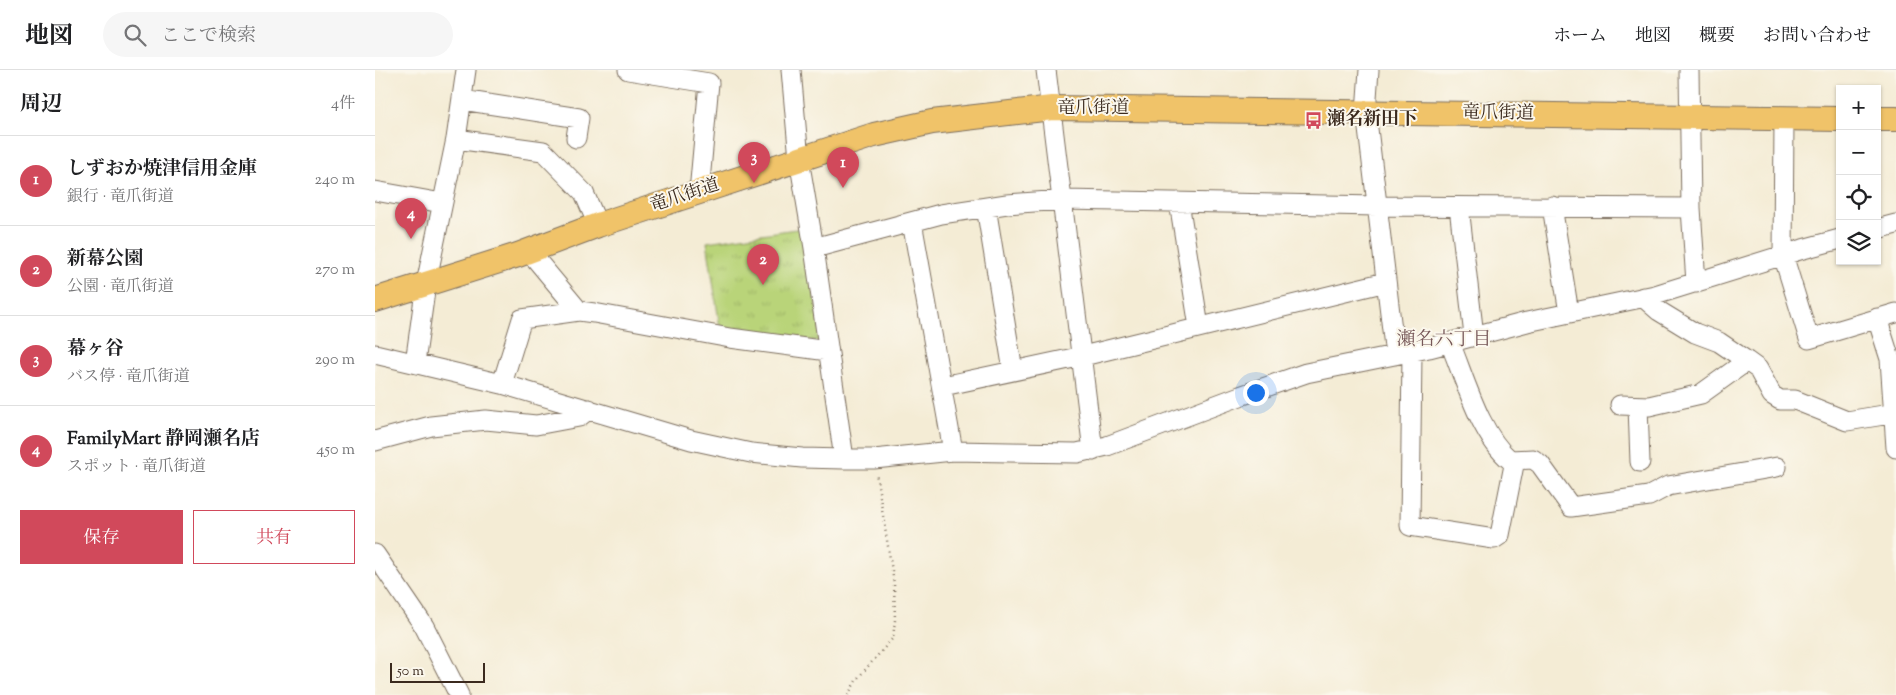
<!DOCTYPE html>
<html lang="ja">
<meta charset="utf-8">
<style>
:root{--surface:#fff;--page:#f6f6f6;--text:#202124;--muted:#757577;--line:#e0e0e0;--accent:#d1495b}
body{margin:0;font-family:"Sorts Mill Goudy","Noto Serif JP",serif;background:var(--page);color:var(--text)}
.controls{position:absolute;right:15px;top:15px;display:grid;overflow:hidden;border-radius:0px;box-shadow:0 1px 4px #0004}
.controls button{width:45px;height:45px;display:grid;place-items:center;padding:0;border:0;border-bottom:1px solid var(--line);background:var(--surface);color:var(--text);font:25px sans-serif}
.scale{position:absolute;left:15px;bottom:12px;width:95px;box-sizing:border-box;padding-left:5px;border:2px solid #3b2a1e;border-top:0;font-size:14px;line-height:18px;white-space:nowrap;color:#3b2a1e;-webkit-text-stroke:4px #fbf7ec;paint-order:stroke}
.you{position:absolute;left:880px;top:322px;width:18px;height:18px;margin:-12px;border:4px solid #fff;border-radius:50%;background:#1a73e8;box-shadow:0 0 0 8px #1a73e833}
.badge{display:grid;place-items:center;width:32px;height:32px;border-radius:50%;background:var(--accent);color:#fff;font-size:16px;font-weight:700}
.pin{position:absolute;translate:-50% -41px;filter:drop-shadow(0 1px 2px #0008)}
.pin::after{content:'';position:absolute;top:26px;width:18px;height:15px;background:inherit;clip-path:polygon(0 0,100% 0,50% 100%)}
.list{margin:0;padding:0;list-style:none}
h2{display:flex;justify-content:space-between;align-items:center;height:65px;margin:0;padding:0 20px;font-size:21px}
h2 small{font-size:16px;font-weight:400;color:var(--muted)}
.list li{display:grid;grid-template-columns:32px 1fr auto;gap:15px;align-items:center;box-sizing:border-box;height:90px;padding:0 20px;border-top:1px solid var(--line)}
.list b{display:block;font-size:19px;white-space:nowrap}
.list p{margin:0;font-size:16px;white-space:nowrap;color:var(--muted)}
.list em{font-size:16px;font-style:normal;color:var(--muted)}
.actions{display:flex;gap:10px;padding:15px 20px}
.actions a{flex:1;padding:11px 0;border:1px solid var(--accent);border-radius:0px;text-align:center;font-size:18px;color:var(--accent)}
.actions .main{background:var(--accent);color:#fff}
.icon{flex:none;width:28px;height:28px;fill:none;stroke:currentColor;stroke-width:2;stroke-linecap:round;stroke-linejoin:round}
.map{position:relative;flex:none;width:1521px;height:625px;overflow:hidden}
header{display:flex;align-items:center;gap:30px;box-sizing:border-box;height:70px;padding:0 25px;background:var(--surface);border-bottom:1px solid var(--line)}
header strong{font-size:24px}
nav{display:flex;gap:28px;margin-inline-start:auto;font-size:18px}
.search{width:350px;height:45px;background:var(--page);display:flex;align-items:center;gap:12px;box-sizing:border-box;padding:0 18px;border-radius:28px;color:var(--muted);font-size:19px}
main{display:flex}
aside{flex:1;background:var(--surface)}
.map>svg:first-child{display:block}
.grass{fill:url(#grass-tufts);stroke:#7a7f4c}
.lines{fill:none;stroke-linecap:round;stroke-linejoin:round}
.minor-casing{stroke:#7c6e5e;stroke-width:21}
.major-casing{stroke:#7c6e5e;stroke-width:26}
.path{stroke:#7c6e5e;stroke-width:2.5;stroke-dasharray:1 4;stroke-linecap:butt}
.minor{stroke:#fff;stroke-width:19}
.major{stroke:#f0c369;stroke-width:24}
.labels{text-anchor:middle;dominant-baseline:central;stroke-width:4;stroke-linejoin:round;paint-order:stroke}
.street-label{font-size:18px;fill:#3b2a1e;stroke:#fbf7ec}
.poi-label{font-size:18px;font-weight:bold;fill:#3b2a1e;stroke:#fbf7ec;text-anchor:start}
.neighbourhood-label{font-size:19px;fill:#775859;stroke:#fbf7ec}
</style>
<header>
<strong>地図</strong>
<div class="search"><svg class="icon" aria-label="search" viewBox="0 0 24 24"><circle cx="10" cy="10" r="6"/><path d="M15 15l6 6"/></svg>ここで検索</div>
<nav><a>ホーム</a><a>地図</a><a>概要</a><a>お問い合わせ</a></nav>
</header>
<main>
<aside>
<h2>周辺<small>4件</small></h2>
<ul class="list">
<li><span class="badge">1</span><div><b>しずおか焼津信用金庫</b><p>銀行 · 竜爪街道</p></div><em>240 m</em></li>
<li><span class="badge">2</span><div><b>新幕公園</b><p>公園 · 竜爪街道</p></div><em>270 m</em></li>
<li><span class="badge">3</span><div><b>幕ヶ谷</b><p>バス停 · 竜爪街道</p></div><em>290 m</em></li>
<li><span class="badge">4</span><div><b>FamilyMart 静岡瀬名店</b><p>スポット · 竜爪街道</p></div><em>450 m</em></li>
</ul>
<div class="actions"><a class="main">保存</a><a>共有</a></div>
</aside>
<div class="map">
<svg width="1521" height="625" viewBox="0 0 1521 625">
<defs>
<pattern id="grass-tufts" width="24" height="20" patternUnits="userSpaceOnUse" patternTransform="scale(1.25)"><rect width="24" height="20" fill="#b9d479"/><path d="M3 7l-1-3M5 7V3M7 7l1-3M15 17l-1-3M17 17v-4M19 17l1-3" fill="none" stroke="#a0b668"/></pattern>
</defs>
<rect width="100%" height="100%" fill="#fbf7ec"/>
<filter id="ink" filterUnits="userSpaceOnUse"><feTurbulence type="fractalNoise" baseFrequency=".02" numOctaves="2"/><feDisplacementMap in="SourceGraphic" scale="10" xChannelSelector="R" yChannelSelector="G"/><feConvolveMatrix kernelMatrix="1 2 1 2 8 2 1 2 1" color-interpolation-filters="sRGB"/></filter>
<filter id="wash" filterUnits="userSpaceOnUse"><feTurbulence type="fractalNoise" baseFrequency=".0096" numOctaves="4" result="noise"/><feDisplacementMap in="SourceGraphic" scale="20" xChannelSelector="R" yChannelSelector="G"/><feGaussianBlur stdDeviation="1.12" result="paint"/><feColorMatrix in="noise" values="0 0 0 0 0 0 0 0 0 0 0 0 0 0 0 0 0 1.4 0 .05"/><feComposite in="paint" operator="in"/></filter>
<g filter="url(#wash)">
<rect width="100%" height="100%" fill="#f4ecd5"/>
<path class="grass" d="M428,158L447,272L345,258L332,172Z"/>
</g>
<g filter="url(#ink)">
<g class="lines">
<defs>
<path id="minor" d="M253,0L334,13L324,122
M416,0L424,89L439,178L469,389
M671,0L718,381
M994,0L991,42L1020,285
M1314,0L1316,138L1321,213
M87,30L204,48L201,68
M1409,49L1408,185L1434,269L1521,243
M81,69L168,81L209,123L223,155
M0,121L67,133
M804,132L824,257
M1177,136L1194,243
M611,137L638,301
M1084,137L1099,266
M537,152L578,381
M1502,159L1521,154
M439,178L566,144L632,134L688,130L1002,136L1316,138
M154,181L204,241
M1268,227L1284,241L1320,263L1344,272L1372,291
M1502,248L1515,289L1521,378
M1075,273C1090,309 1105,365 1135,390L1158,389L1165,394L1196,437L1274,426L1293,416L1402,397
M1037,282L1035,456L1119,469L1125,465L1140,390
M0,284L127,314L316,370L376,383L427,388L469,389H499L578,381L702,383L732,376L865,326L931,303L1054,278L1152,252L1280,225L1428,179L1465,169
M40,293L51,214L81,69L91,0
M127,314L147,249L204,241L219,243L355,268L453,281
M568,316L708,286L1011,212
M1245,335L1274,336L1326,324L1372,291L1383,299L1397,325L1405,330H1420L1472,351L1521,343
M1263,336L1265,392
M0,371L56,356L111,350L161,355L204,347L214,339
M0,484L49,556L84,625"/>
<path id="major" d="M1502,49H1521
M0,230L143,185L223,155L499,65L557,52L677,38L1465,49"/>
</defs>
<use href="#minor" class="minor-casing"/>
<use href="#major" class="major-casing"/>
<path class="path" d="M473,625L482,609L518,568L520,550L519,513L501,403"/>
<use href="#minor" class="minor"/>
<use href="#major" class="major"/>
</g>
</g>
<defs>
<symbol id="bus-bare" viewBox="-9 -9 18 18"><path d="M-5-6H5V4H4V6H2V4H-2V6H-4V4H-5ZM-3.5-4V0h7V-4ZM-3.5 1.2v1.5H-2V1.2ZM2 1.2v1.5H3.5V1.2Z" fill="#d1495b" stroke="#fbf7ec" stroke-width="2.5" paint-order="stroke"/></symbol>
</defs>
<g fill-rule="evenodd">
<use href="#bus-bare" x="926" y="38" width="25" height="25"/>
</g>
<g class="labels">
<g class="street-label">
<text x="718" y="39">竜爪街道</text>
<text transform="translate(1123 44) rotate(1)">竜爪街道</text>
<text transform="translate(310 126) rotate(-18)">竜爪街道</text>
</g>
<g class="poi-label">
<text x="952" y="50">瀬名新田下</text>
</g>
<g class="neighbourhood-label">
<text x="1069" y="270">瀬名六丁目</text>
</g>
</g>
</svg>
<div class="controls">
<button>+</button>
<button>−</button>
<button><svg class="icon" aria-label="locate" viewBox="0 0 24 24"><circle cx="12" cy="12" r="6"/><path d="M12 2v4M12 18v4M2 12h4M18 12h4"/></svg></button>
<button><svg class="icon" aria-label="layers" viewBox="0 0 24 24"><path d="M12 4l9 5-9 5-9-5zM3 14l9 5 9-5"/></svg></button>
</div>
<div class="scale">50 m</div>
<div class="you"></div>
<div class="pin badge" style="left:468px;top:118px">1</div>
<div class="pin badge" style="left:388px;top:215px">2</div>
<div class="pin badge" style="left:379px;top:113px">3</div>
<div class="pin badge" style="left:36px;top:169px">4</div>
</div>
</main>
